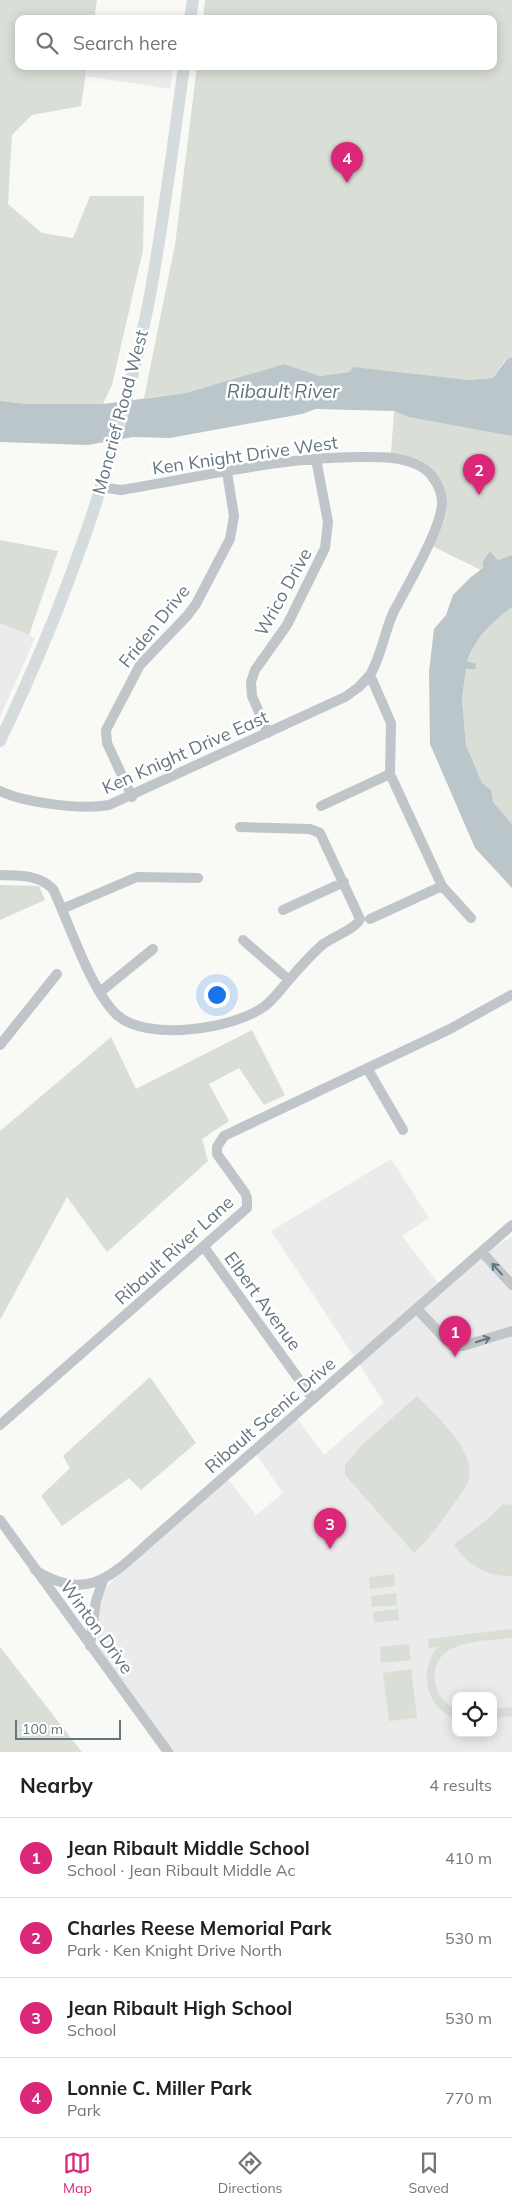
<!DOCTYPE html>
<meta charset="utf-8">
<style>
:root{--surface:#fff;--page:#f6f6f6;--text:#202124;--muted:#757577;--line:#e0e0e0;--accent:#db2777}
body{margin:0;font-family:Mulish,sans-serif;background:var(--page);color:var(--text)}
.controls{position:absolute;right:15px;bottom:15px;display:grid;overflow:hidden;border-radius:10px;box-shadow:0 2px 12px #0003}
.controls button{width:45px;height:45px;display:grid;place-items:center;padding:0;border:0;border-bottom:1px solid var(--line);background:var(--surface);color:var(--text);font:25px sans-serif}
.scale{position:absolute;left:15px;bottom:12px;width:106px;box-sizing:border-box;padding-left:5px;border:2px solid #647681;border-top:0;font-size:14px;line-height:18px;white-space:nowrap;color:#647681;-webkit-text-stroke:4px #fff;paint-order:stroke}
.you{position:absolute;left:216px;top:994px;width:18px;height:18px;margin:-12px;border:4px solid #fff;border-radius:50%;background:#1a73e8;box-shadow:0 0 0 8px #1a73e833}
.badge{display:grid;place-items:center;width:32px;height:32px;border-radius:50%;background:var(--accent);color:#fff;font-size:16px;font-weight:700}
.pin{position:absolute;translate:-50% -41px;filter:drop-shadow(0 1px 2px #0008)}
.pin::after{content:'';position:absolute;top:26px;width:18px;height:15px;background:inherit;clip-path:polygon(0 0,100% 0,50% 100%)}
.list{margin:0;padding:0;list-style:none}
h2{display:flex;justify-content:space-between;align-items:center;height:65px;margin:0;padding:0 20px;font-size:21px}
h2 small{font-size:16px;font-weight:400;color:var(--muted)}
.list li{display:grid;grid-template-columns:32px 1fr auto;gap:15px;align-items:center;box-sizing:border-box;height:80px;padding:0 20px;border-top:1px solid var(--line)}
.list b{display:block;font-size:19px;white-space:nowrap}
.list p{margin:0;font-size:16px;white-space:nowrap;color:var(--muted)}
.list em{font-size:16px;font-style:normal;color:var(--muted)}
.icon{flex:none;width:28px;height:28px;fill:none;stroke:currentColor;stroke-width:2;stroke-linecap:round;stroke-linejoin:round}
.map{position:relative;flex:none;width:512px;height:1752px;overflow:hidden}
.search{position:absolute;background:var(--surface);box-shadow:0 2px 12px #0003;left:15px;right:15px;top:15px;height:55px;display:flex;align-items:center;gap:12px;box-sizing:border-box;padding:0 18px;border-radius:10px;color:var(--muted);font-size:19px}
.sheet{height:385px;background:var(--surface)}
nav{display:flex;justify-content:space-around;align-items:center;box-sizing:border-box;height:70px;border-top:1px solid var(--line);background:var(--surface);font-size:14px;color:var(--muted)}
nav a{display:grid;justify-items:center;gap:2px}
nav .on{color:var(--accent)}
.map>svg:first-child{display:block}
.built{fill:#eaebea;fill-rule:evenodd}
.green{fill:#d9ded6}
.water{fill:#bac6ca}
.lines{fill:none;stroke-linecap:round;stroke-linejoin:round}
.minor{stroke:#c0c5c9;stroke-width:10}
.major{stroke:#d6dbde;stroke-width:12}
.oneway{stroke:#647681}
.labels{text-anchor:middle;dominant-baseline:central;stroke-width:5;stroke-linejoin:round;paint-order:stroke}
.street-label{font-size:18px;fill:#647681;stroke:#fff}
.water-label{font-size:19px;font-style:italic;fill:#5f757b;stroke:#fff}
</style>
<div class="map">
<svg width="512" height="1752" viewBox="0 0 512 1752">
<rect width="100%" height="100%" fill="#f9f9f6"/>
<path class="built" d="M87,66H173L170,89L86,76Z
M0,623L35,638L0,717Z
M391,1159L429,1218L402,1236L439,1284L355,1358L271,1231Z
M512,1236V1752H173L98,1649L96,1619L104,1591L111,1582L228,1479L256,1515L283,1493L256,1454L297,1418L324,1455L384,1403L359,1364L487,1253ZM456,1696H493V1733H456Z"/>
<path class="green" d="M0,0H97L94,19H19V66H87L81,106L32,115L12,135L8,204L42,233L73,238L90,196H144L143,250L112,385L103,404H28L0,401Z
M205,0H512V357L506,359L493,378L467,380L350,372L320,376L284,364L186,393L144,398L175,245L197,66H493V19H203Z
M394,411L408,417L512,436V555L498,560L490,552L481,570L432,546C437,537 442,527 445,517C452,496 438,468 418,459C410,455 400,455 391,453Z
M0,540L58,551L29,635L0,623Z
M512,607V824L493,802L490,790L482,783L466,745L462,699L467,661L474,644L485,627Z
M0,885L39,886L45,900L0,920Z
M252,1030L285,1095L264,1105L239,1068L209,1084L229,1121L202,1139L208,1161L107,1252L67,1197L0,1320V1131L111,1037L136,1089Z
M150,1377L196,1443L141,1490L129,1478L62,1526L41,1496L70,1468L63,1456Z
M417,1396C436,1417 474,1447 469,1478C468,1487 458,1497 453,1505C441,1522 430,1538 414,1553L345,1475V1465L363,1444Z
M503,1504L512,1505V1576C487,1577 467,1565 454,1544L484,1522Z
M394,1574L395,1586L370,1589L369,1577Z
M396,1593L397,1605L372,1607L371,1596Z
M398,1609L399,1620L374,1623L373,1612Z
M512,1629V1638C483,1641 430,1639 435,1682C437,1694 445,1704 456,1709V1719C425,1707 418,1671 438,1647L429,1648L428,1639Z
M409,1644L411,1660L381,1663L380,1647Z
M0,1647L82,1752H0Z
M411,1669L417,1718L389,1721L383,1673Z
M512,1707V1716L493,1718V1709Z"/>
<path class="water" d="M512,357V436L408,417L394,411L316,409L302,414L170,438L133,437L88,445L0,442V401L28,404H103L186,393L284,364L320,376L350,372L353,367L468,380L493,378L507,359Z
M490,551L498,560L512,555V607C490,624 478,634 467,661L476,664L475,669H466L462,699L466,745L482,783L491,790L493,802L512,824V888L475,848L430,744L429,672L434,629L446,615L453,595L471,577L483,568V562Z"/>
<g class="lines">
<path class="minor" d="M100,487L121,490C202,477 284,456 366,457C382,457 402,457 418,465C431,471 441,486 442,501C444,524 406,588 394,611C384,632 382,655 370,675L391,723L390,774L442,886L471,918
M268,733L252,696L251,682L255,670L287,625L325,548L328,522L316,459
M0,791C26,803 81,810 109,805L345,697L359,687L370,675
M132,797L107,743L106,730L140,665L187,616L196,604L230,539L234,516L227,472
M321,806L390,774
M0,875C20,876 38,874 53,889C69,923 91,991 117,1015C147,1042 234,1029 265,1006C274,999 281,989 288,981C299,968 310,956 322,945C331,938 357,928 360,919L320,833L310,829L240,827
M62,909L137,877L198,878
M283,910L344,882
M370,919L442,886
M243,940L289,980
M100,992L153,949
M0,1045L57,974
M367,1068L403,1130
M204,1247L313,1399
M482,1252L512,1285
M417,1309L452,1346H463L512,1331
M0,1425L247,1208V1198L245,1193L217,1154V1147L224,1136L450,1029L511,995
M0,1520L168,1752
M35,1570C89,1604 113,1574 153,1539L512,1225
M90,1646L96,1601L103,1580"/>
<path class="major" d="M190,19L193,0
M0,741C66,603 118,456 148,306C163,226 173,146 184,66"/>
</g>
<defs><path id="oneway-shaft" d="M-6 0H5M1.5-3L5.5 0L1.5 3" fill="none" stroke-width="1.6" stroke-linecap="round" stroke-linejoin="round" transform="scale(1.25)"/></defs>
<g class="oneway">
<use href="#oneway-shaft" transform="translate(497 1269) rotate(-132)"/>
<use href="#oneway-shaft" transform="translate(483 1340) rotate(-18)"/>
</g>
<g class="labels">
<g class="street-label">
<text transform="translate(120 412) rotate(-75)">Moncrief Road West</text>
<text transform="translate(245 455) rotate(-8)">Ken Knight Drive West</text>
<text transform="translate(283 592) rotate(-61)">Wrico Drive</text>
<text transform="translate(154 626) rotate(-51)">Friden Drive</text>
<text transform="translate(185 752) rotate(-24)">Ken Knight Drive East</text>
<text transform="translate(174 1250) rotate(-42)">Ribault River Lane</text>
<text transform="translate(263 1301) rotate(54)">Elbert Avenue</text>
<text transform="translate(270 1415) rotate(-41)">Ribault Scenic Drive</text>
<text transform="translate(97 1627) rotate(54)">Winton Drive</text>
</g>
<g class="water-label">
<text x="283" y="391">Ribault River</text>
</g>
</g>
</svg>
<div class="controls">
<button><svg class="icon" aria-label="locate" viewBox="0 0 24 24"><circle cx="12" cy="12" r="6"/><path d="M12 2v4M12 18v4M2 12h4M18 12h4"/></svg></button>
</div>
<div class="scale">100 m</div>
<div class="you"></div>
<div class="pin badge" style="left:455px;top:1357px">1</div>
<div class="pin badge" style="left:479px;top:495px">2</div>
<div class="pin badge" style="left:330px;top:1549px">3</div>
<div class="pin badge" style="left:347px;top:183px">4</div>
<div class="search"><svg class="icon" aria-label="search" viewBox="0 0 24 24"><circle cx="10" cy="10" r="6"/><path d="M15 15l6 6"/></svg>Search here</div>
</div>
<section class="sheet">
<h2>Nearby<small>4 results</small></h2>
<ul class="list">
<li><span class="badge">1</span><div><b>Jean Ribault Middle School</b><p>School · Jean Ribault Middle Ac</p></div><em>410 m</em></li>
<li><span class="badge">2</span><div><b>Charles Reese Memorial Park</b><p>Park · Ken Knight Drive North</p></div><em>530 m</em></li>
<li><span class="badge">3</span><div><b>Jean Ribault High School</b><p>School</p></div><em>530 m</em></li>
<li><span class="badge">4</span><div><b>Lonnie C. Miller Park</b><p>Park</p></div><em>770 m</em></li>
</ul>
</section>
<nav>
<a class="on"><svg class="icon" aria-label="map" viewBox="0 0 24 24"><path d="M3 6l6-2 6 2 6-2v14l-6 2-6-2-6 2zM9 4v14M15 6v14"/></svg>Map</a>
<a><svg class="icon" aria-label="directions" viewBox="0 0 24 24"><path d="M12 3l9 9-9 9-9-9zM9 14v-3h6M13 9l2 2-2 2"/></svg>Directions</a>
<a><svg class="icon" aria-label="saved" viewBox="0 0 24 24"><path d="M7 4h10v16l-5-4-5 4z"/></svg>Saved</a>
</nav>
